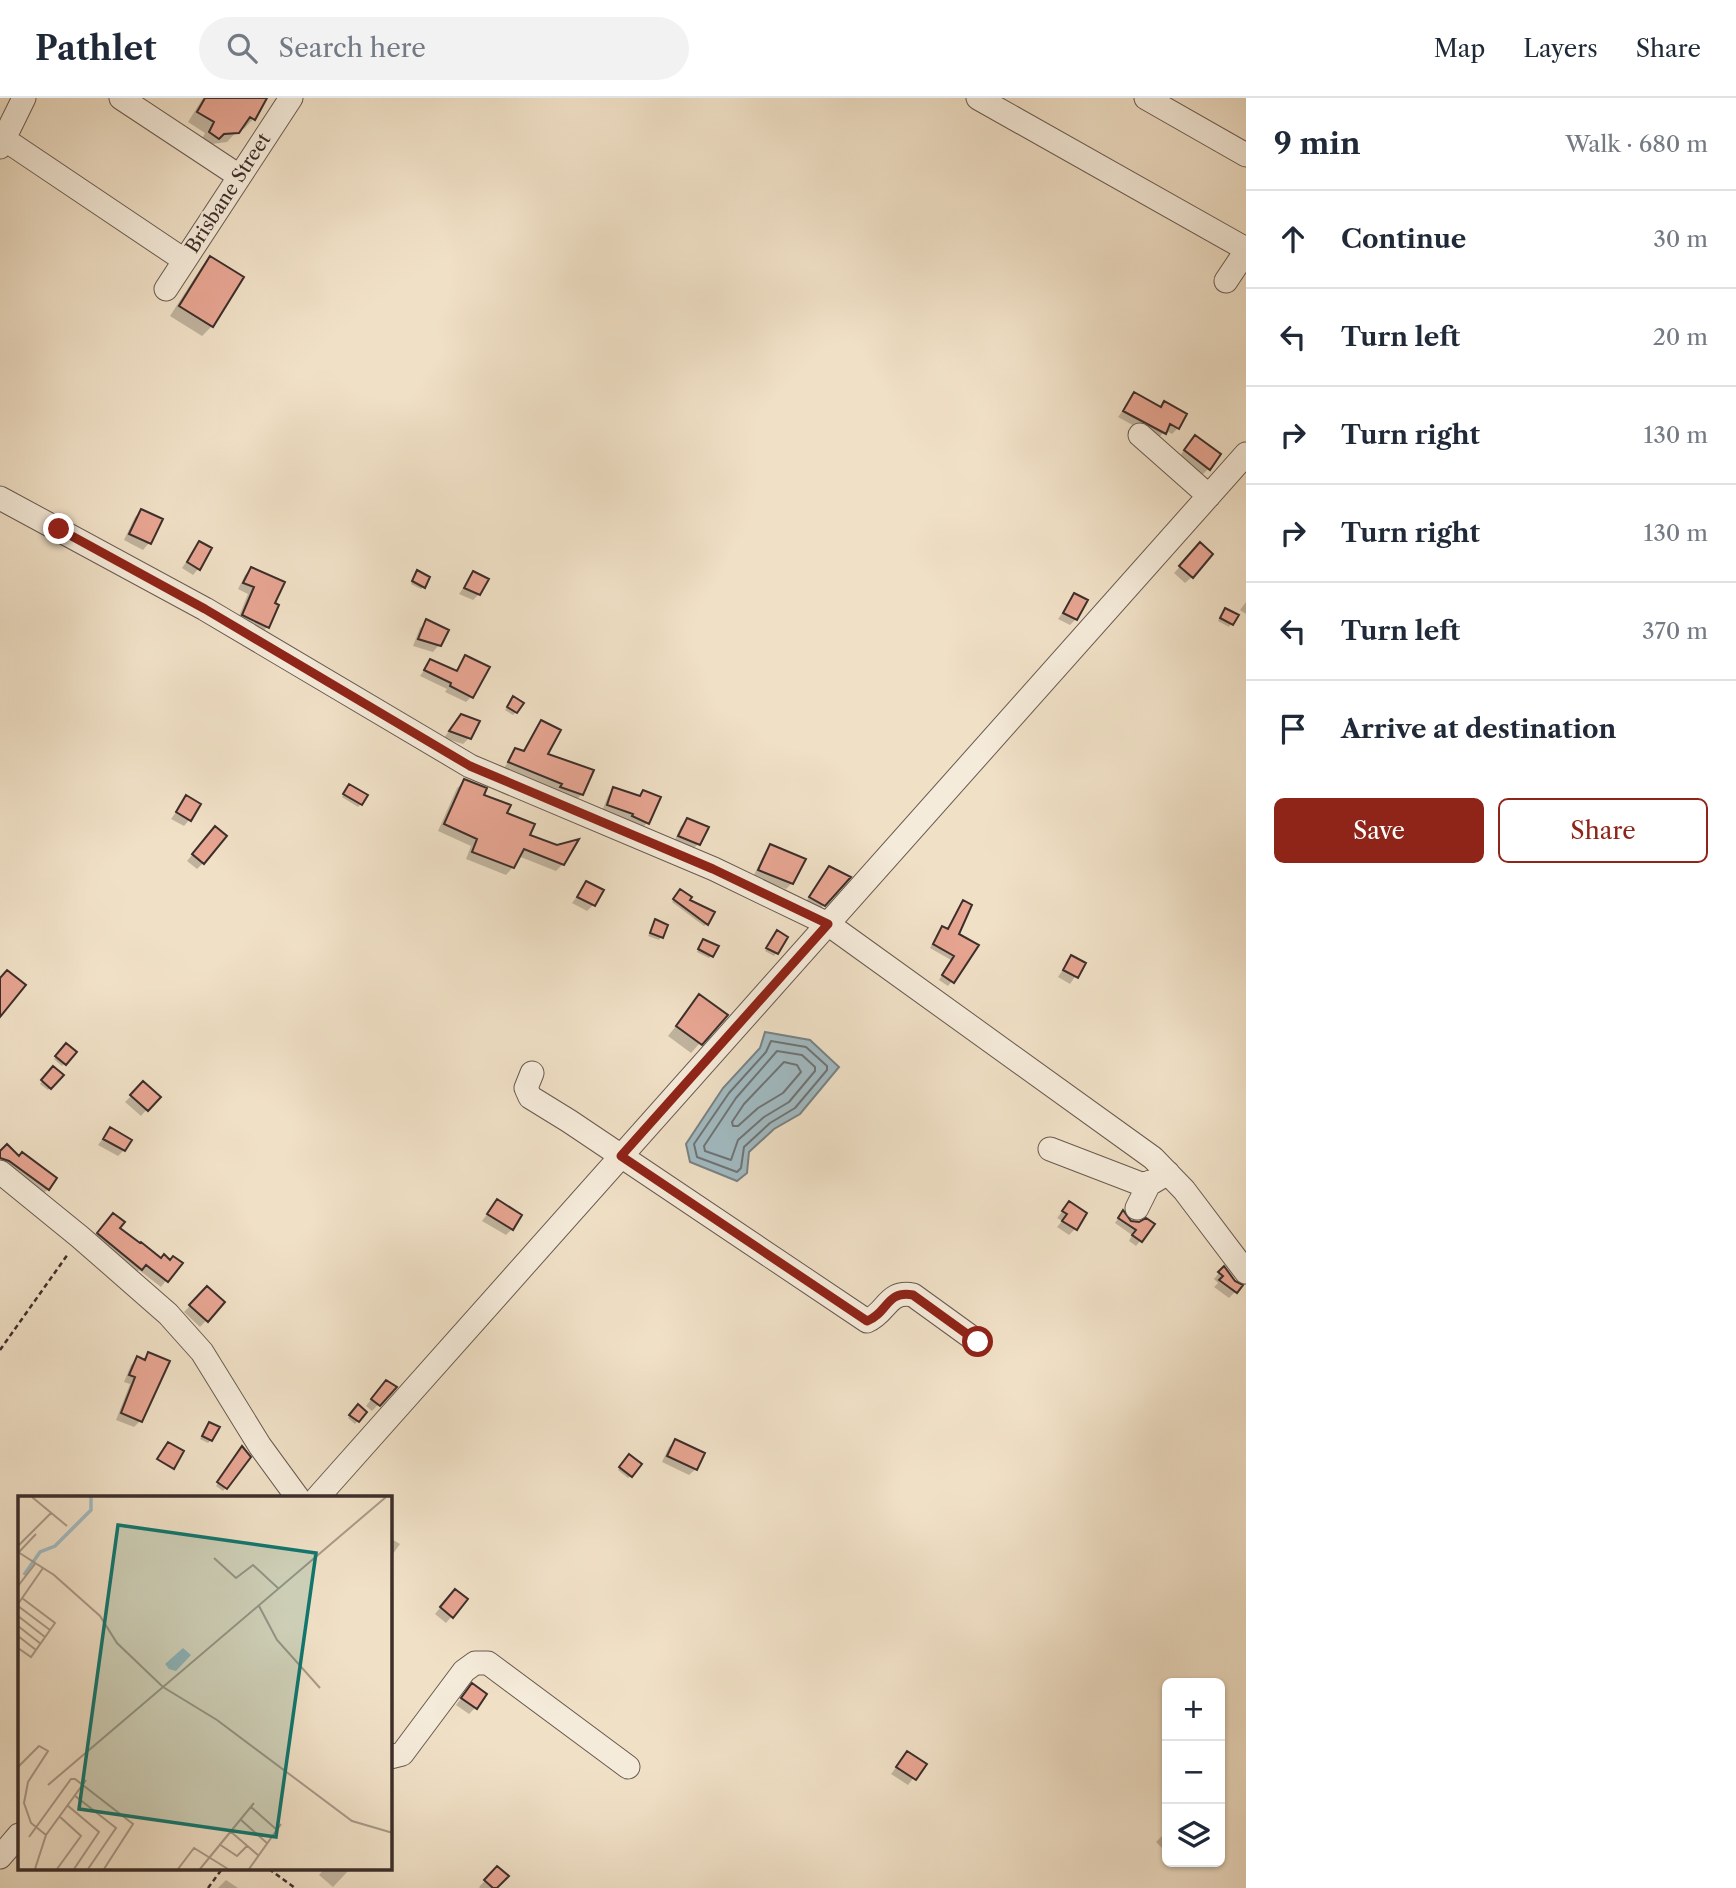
<!DOCTYPE html>
<meta charset="utf-8">
<style>
:root{--surface:#fff;--page:#f2f2f3;--text:#1f2937;--muted:#747a83;--line:#e0e1e3;--accent:#8f2418}
body{margin:0;font-family:"Libre Caslon Text",serif;background:var(--page);color:var(--text)}
.controls{position:absolute;right:21px;bottom:21px;display:grid;overflow:hidden;border-radius:10px;box-shadow:0 2px 5px #0004}
.controls button{width:63px;height:63px;display:grid;place-items:center;padding:0;border:0;border-bottom:2px solid var(--line);background:var(--surface);color:var(--text);font:35px sans-serif}
.stop{position:absolute;width:21px;height:21px;margin:-16px;border:5px solid #8f2418;border-radius:50%;background:#fff}
.stop.end{background:#8f2418;border-color:#fff;box-shadow:0 2px 7px #0008}
.list{margin:0;padding:0;list-style:none}
h2{display:flex;justify-content:space-between;align-items:center;height:91px;margin:0;padding:0 28px;font-size:30px}
h2 small{font-size:23px;font-weight:400;color:var(--muted)}
.list li{display:grid;grid-template-columns:46px 1fr auto;gap:21px;align-items:center;box-sizing:border-box;height:98px;padding:0 28px;border-top:2px solid var(--line)}
.list b{display:block;font-size:26px;white-space:nowrap}
.list em{font-size:23px;font-style:normal;color:var(--muted)}
.actions{display:flex;gap:14px;padding:21px 28px}
.actions a{flex:1;padding:16px 0;border:2px solid var(--accent);border-radius:10px;text-align:center;font-size:24px;color:var(--accent)}
.actions .main{background:var(--accent);color:#fff}
.icon{flex:none;width:38px;height:38px;fill:none;stroke:currentColor;stroke-width:2;stroke-linecap:round;stroke-linejoin:round}
.map{position:relative;flex:none;width:1246px;height:1790px;overflow:hidden}
header{display:flex;align-items:center;gap:42px;box-sizing:border-box;height:98px;padding:0 35px;background:var(--surface);border-bottom:2px solid var(--line)}
header strong{font-size:33px}
nav{display:flex;gap:38px;margin-inline-start:auto;font-size:24px}
.search{width:490px;height:63px;background:var(--page);display:flex;align-items:center;gap:18px;box-sizing:border-box;padding:0 24px;border-radius:38px;color:var(--muted);font-size:26px}
main{display:flex}
aside{flex:1;background:var(--surface)}
.map>svg:first-child{display:block}
.water{fill:#a1bac1;stroke:#798285;stroke-width:2}
.shadow{fill:#0003}
.lines{fill:none;stroke-linecap:round;stroke-linejoin:round}
.shore{stroke:#6e7476;stroke-width:2}
.building{fill:#e7a592;stroke:#3c2e2a;stroke-width:2}
.minor-casing{stroke:#695a51;stroke-width:25}
.path{stroke:#3c2e2a;stroke-width:2.5;stroke-dasharray:5 3.5;stroke-linecap:butt}
.minor{stroke:#f5ebda;stroke-width:23}
.route{stroke:#8f2418;stroke-width:9}
.labels{text-anchor:middle;dominant-baseline:central;stroke-width:5;stroke-linejoin:round;paint-order:stroke}
.street-label{font-size:19px;fill:#3c2e2a;stroke:#f5ebda}
.inset-river{fill:none;stroke:#a1bac1;stroke-width:3.5}
.inset-road{fill:none;stroke:#a89988;stroke-width:2}
.view{fill:#0f766e;fill-opacity:0.15;stroke:#0f766e;stroke-width:3.5}
.inset-edge{fill:none;stroke:#3c2e2a;stroke-width:3.5}
</style>
<header>
<strong>Pathlet</strong>
<div class="search"><svg class="icon" aria-label="search" viewBox="0 0 24 24"><circle cx="10" cy="10" r="6"/><path d="M15 15l6 6"/></svg>Search here</div>
<nav><a>Map</a><a>Layers</a><a>Share</a></nav>
</header>
<main>
<div class="map">
<svg width="1246" height="1790" viewBox="0 0 1246 1790">
<rect width="100%" height="100%" fill="#f0e0c6"/>
<filter id="stains"><feTurbulence type="fractalNoise" baseFrequency=".00286" numOctaves="4"/><feColorMatrix values="0 0 0 0 .2 0 0 0 0 .09 0 0 0 0 .02 0 0 0 .5 -.17"/></filter>
<radialGradient id="worn" r=".72"><stop offset=".6" stop-color="#630" stop-opacity="0"/><stop offset="1" stop-color="#630" stop-opacity=".3"/></radialGradient>
<path class="water" d="M765,934L810,942L839,969L800,1016L774,1031L749,1054L747,1075L737,1083L690,1064L686,1046L723,990L760,950Z"/>
<path class="shadow" d="M203,0H265L253,21L244,31L241,29L227,44L212,46L208,50L200,45L205,35L188,24Z
M210,160L212,228L202,238L170,218L201,170Z
M1135,296L1178,330L1172,336L1165,332L1158,341L1118,319Z
M1189,345L1208,371L1202,377L1179,359Z
M141,413L160,422L149,445L143,452L124,442L135,419Z
M199,445V470L193,477L182,470Z
M1194,453L1192,479L1185,485L1174,475Z
M251,471L273,506L277,508L267,529L261,536L237,523L248,496L238,491L245,477Z
M474,475L479,496L473,502L459,496Z
M415,477L423,489L421,491L411,486Z
M1075,497L1076,521L1070,527L1058,521Z
M1246,504V516L1240,512Z
M1223,514L1236,517L1229,529L1218,523Z
M427,524L439,547L433,554L413,548L420,530Z
M465,560L471,599L466,604L445,594L447,591L420,578L430,563L455,574Z
M511,603L516,614L513,617L505,612Z
M455,624L469,640L463,646L444,640Z
M542,624L546,657L582,696L576,702L556,695L557,692L504,670L516,652L522,654Z
M465,683L528,738L563,766L556,773L518,758L513,769L506,777L466,761L471,748L438,733L457,690Z
M347,690L361,706L358,709L342,699Z
M614,691L638,699L643,694L647,725L641,731L627,724L628,722L602,713L608,698Z
M186,700L190,721L184,728L171,721Z
M688,722L698,746L692,752L674,744L681,728Z
M209,736L203,765L197,771L187,763Z
M771,748L792,785L786,791L753,779L765,754Z
M830,770L824,807L817,813L804,806Z
M587,785L593,807L587,813L572,805Z
M678,796L687,803L707,826L704,828L672,804Z
M963,805L957,837L977,848L967,865L948,888L939,882L951,862L930,850L938,834L943,830L947,832Z
M656,823L661,839L659,842L648,838Z
M775,837L786,840L774,858L765,853Z
M701,846L712,858L709,860L697,854Z
M1071,859L1084,866L1070,886L1058,879Z
M700,898V945L691,955L668,938Z
M66,947L75,954L62,968L54,961Z
M53,970L61,977L48,992L40,986Z
M143,986L158,999L141,1018L125,1004Z
M110,1031L124,1052L118,1058L98,1047Z
M0,1056L48,1091L44,1095L0,1065Z
M497,1103L512,1131L506,1137L482,1123Z
M1069,1105L1075,1131L1069,1137L1057,1129L1062,1123L1057,1120Z
M1119,1119L1130,1124L1153,1127L1136,1148L1129,1143L1132,1137L1115,1125Z
M107,1122L160,1162L180,1165L161,1189L139,1172L135,1176L92,1142Z
M1223,1170L1234,1184L1241,1188L1229,1200L1214,1189L1218,1185L1214,1181Z
M207,1190L223,1205L200,1229L184,1214Z
M149,1256L140,1323L134,1329L116,1322L130,1286L124,1284L131,1267L138,1260L142,1262Z
M380,1290H394L372,1313L366,1308Z
M358,1308L365,1314L355,1326L348,1320Z
M207,1329L211,1342L208,1345L200,1341Z
M675,1343L696,1371L689,1377L662,1364L669,1349Z
M240,1353L248,1359L223,1393L216,1388Z
M626,1361L631,1378L628,1380L618,1372Z
M390,1440L400,1446L390,1460Z
M449,1499L452,1518L446,1525L435,1516Z
M466,1594L475,1610L469,1616L456,1607Z
M907,1655L924,1666L908,1687L891,1676Z
M1167,1733V1752L1166,1754L1156,1744Z
M497,1770L495,1790H480L479,1789Z
M324,1771H350L333,1789L319,1777Z
M226,1782L238,1790H218Z"/>
<g class="lines">
<path class="shore" d="M771,943L806,949L827,968V972L795,1010L770,1025L744,1049L741,1070L737,1074L697,1059L694,1046L729,995L766,954Z
M777,953L802,957L815,969V973L789,1004L764,1019L738,1042L731,1062L705,1053L704,1048L736,1000Z
M784,964L797,967L801,974L783,995L758,1010L738,1028H733L732,1024L744,1006Z"/>
</g>
<path class="building" d="M205,0H267L255,22L250,19L239,35L224,36L219,41L209,34L214,24L197,14Z
M210,158L244,179L213,229L179,208Z
M1134,294L1161,309L1164,303L1187,316L1179,331L1170,326L1166,336L1123,313Z
M1195,337L1221,356L1210,372L1184,352Z
M141,411L163,421L151,446L129,436Z
M199,443L212,450L200,472L187,464Z
M1200,444L1213,456L1193,480L1179,468Z
M251,469L285,484L275,505L279,507L269,530L242,517L254,489L243,485Z
M417,472L430,479L425,490L412,483Z
M473,473L489,481L480,497L464,490Z
M1074,495L1088,502L1077,522L1063,515Z
M1225,510L1239,517L1233,527L1220,520Z
M426,521L449,532L441,548L418,541Z
M465,557L490,569L473,600L450,588L451,585L424,572L430,561L457,573Z
M513,598L524,605L517,615L507,609Z
M461,616L480,623L471,641L449,633Z
M541,622L561,632L548,656L594,672L583,697L560,689L562,686L508,664L515,650L524,653Z
M464,681L487,690L484,697L511,707L507,715L535,726L530,737L557,747L579,741L564,767L524,751L514,770L472,754L477,741L444,726Z
M349,686L368,697L362,707L343,696Z
M613,689L640,698L643,692L661,699L649,726L632,718L633,716L607,707Z
M186,697L201,706L191,723L176,714Z
M687,720L709,729L700,747L678,738Z
M215,728L227,738L204,766L192,756Z
M770,746L806,761L793,786L758,772Z
M829,768L851,779L825,808L809,799Z
M586,783L604,792L595,808L577,799Z
M680,791L692,799L690,802L715,814L708,827L673,801Z
M963,802L972,807L959,836L979,847L954,885L942,877L954,858L933,846L942,828L948,831Z
M655,821L668,827L663,840L650,835Z
M777,832L788,839L778,856L766,850Z
M703,841L719,848L713,859L698,851Z
M1071,857L1086,865L1078,880L1063,872Z
M7,872L26,887L0,919V880Z
M699,896L728,917L702,947L676,928Z
M66,945L77,954L66,967L55,958Z
M53,968L64,977L51,991L41,982Z
M143,983L161,999L148,1013L130,997Z
M110,1029L132,1042L125,1053L103,1041Z
M7,1046L19,1058L22,1054L57,1080L49,1092L9,1063L0,1060V1053Z
M497,1101L522,1117L513,1132L487,1116Z
M1069,1103L1087,1115L1077,1132L1062,1123L1067,1116L1062,1113Z
M1123,1112L1131,1123L1139,1124L1146,1120L1155,1126L1142,1144L1132,1137L1136,1132L1118,1120Z
M113,1115L125,1124L120,1130L140,1145L141,1144L161,1160L164,1156L170,1162L173,1158L183,1165L168,1184L146,1167L142,1172L97,1135Z
M1224,1168L1235,1183L1243,1187L1237,1195L1219,1182L1223,1178L1218,1174Z
M207,1188L225,1204L208,1224L189,1207Z
M148,1254L170,1263L142,1324L121,1315L135,1279L129,1277L137,1258L145,1262Z
M386,1282L397,1289L380,1308L371,1301Z
M358,1306L367,1314L359,1324L349,1317Z
M209,1324L220,1329L212,1343L202,1338Z
M675,1341L705,1355L697,1372L667,1358Z
M168,1344L184,1353L174,1371L157,1361Z
M242,1348L251,1359L227,1391L217,1384Z
M629,1356L642,1366L632,1379L619,1369Z
M455,1491L468,1501L453,1520L440,1509Z
M472,1585L487,1596L477,1611L461,1600Z
M907,1653L927,1666L916,1682L896,1669Z
M497,1768L509,1778L497,1790H493L484,1782Z"/>
<g class="lines">
<defs>
<path id="minor" d="M121,0L239,78
M978,0L1246,151
M1146,0L1246,57
M4,41L184,162
M0,49L24,0
M1226,183L1246,153
M166,191L291,0
M1140,337L1209,398
M0,400L205,511L470,668L714,771L828,826L1153,1060L1184,1092L1246,1174
M532,975L526,990L530,999L569,1023L867,1223C887,1215 887,1192 913,1197L978,1244
M1050,1051L1141,1086L1153,1084L1168,1075
M0,1074L80,1139L168,1216L202,1254L260,1348L298,1400
M1137,1110L1150,1084
M317,1400L1246,356
M390,1659L402,1656L464,1573L475,1565H488L628,1669
M0,1759L19,1737"/>
</defs>
<use href="#minor" class="minor-casing"/>
<path class="path" d="M0,1252L68,1156
M269,1771L295,1790
M208,1790L222,1771"/>
<use href="#minor" class="minor"/>
</g>
<g class="lines">
<path class="route" d="M59,431L205,511L470,668L713,771L828,826L621,1058L867,1223C888,1215 886,1192 913,1197L978,1244"/>
</g>
<g class="labels">
<g class="street-label">
<text transform="translate(228 95) rotate(-57)">Brisbane Street</text>
</g>
</g>
<g transform="translate(18 1398)">
<rect width="374" height="374" fill="#f0e0c6"/>
<path d="M165,152L173,159L158,175L151,173L147,168Z" fill="#a1bac1"/>
<path class="inset-river" d="M6,79L22,56L37,50L73,14V1"/>
<path class="inset-road" d="M14,1L49,30M0,50L33,17M0,56L36,79L82,120L99,147L145,191L199,224L334,325L375,337M1,56L18,38M196,62L218,82L235,69L261,93M0,90L17,68M0,108L25,72M0,110L32,134M241,110L259,144L302,192M0,120L27,141M0,130L23,148M0,140L18,154M0,152L13,161L37,127L4,102M0,271L21,250L30,255L10,286L6,307L13,327L28,339M30,289L368,1M56,299L98,332L70,373M49,309L81,336L56,373M233,311L259,334M222,323L250,348M212,335L241,360M11,341L53,283H57L115,328L86,373M201,348L219,360L229,350M17,373L28,339L68,284M39,373L63,340L41,320M160,373L176,352L210,373M182,373L236,307M231,373L263,328"/>
<path class="view" d="M100,29L298,57L258,341L61,313Z"/>
<rect width="374" height="374" class="inset-edge"/>
</g>
<rect width="100%" height="100%" filter="url(#stains)"/>
<rect width="100%" height="100%" fill="url(#worn)"/>
</svg>
<div class="controls">
<button>+</button>
<button>−</button>
<button><svg class="icon" aria-label="layers" viewBox="0 0 24 24"><path d="M12 4l9 5-9 5-9-5zM3 14l9 5 9-5"/></svg></button>
</div>
<div class="stop" style="left:978px;top:1244px"></div>
<div class="stop end" style="left:59px;top:431px"></div>
</div>
<aside>
<h2>9 min<small>Walk · 680 m</small></h2>
<ul class="list">
<li><svg class="icon" aria-label="ahead" viewBox="0 0 24 24"><path d="M12 20V5M6 11l6-6 6 6"/></svg><div><b>Continue</b></div><em>30 m</em></li>
<li><svg class="icon" aria-label="left" viewBox="0 0 24 24"><path d="M17 20v-9H6M10 6l-5 5 5 5"/></svg><div><b>Turn left</b></div><em>20 m</em></li>
<li><svg class="icon" aria-label="right" viewBox="0 0 24 24"><path d="M7 20v-9h11M14 6l5 5-5 5"/></svg><div><b>Turn right</b></div><em>130 m</em></li>
<li><svg class="icon" aria-label="right" viewBox="0 0 24 24"><path d="M7 20v-9h11M14 6l5 5-5 5"/></svg><div><b>Turn right</b></div><em>130 m</em></li>
<li><svg class="icon" aria-label="left" viewBox="0 0 24 24"><path d="M17 20v-9H6M10 6l-5 5 5 5"/></svg><div><b>Turn left</b></div><em>370 m</em></li>
<li><svg class="icon" aria-label="arrive" viewBox="0 0 24 24"><path d="M6 21V4h12l-3 4 3 4H6"/></svg><div><b>Arrive at destination</b></div></li>
</ul>
<div class="actions"><a class="main">Save</a><a>Share</a></div>
</aside>
</main>
